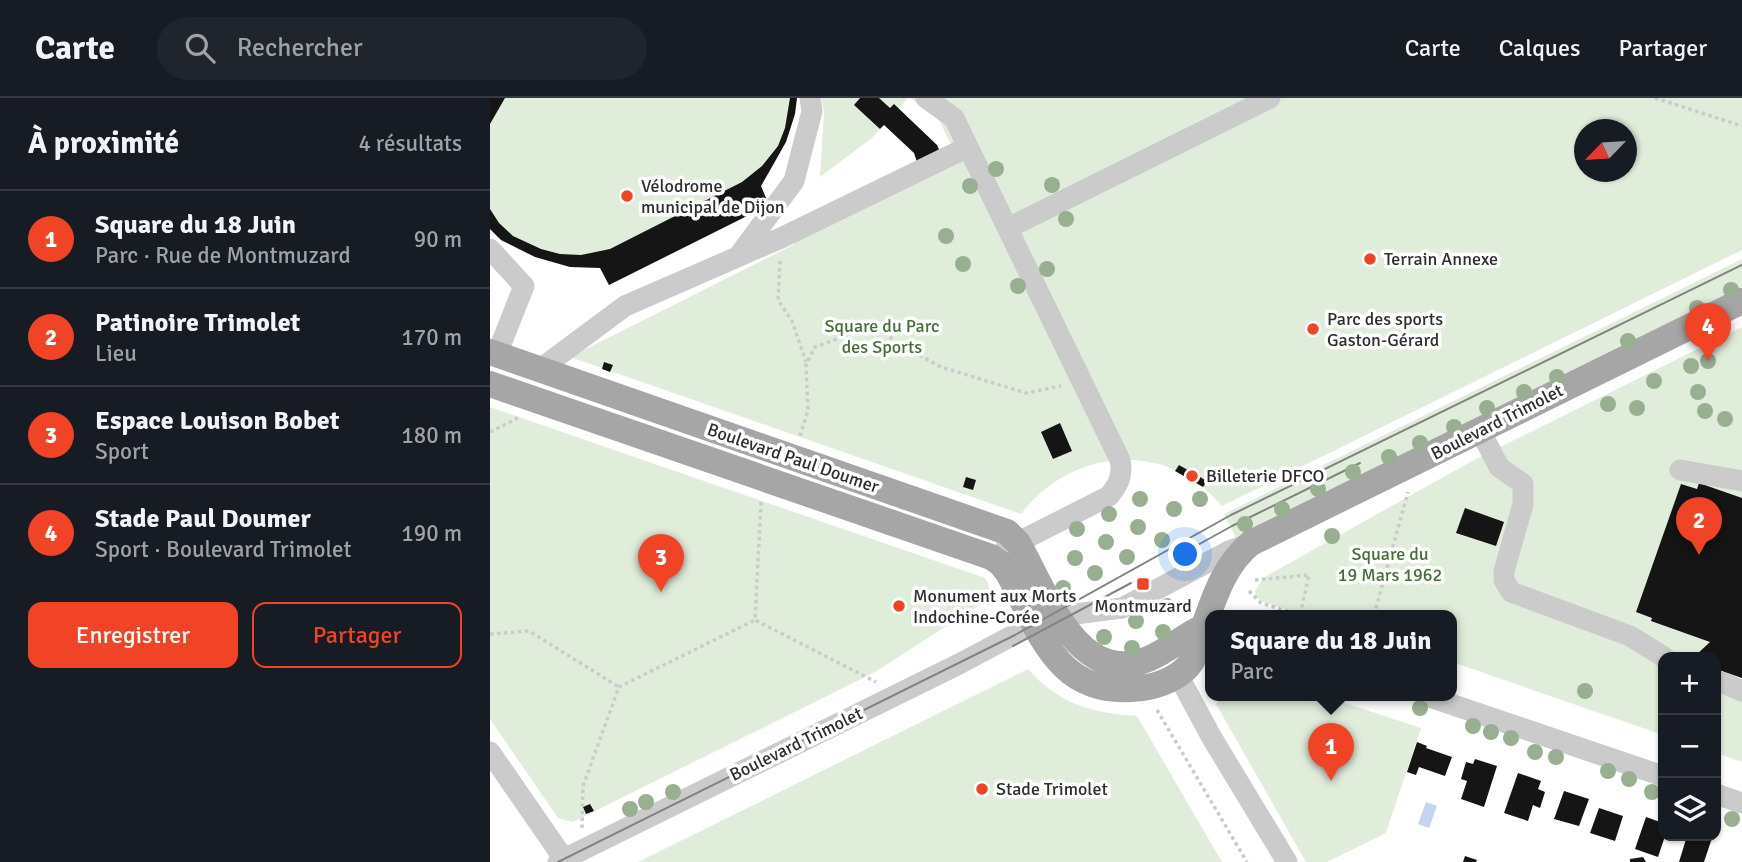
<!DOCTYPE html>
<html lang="fr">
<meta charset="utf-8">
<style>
:root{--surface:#171b24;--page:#20242c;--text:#f1f3f6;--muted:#9ea1a6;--line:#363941;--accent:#f14325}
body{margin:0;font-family:Signika,sans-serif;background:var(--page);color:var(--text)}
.controls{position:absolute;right:21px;bottom:21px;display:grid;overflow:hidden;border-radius:14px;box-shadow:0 2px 5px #0004}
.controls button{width:63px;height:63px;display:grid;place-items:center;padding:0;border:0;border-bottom:2px solid var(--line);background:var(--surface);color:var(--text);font:35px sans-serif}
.compass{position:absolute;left:1084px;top:21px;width:63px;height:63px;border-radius:50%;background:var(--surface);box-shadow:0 2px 5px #0004;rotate:245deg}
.you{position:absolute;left:696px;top:457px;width:24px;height:24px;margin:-18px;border:5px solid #fff;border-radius:50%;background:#1a73e8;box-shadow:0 0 0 10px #1a73e833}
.badge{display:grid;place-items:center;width:46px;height:46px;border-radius:50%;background:var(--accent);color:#fff;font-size:23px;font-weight:700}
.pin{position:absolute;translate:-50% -58px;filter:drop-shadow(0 2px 4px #0008)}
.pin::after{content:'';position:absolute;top:37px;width:24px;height:21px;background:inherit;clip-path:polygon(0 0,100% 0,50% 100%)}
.popup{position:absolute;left:715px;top:512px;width:252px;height:91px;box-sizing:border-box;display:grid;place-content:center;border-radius:14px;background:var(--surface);filter:drop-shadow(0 2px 5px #0005);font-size:23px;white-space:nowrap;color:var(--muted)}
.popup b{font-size:26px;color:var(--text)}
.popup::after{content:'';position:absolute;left:50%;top:100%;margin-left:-14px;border:14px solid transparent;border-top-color:var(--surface)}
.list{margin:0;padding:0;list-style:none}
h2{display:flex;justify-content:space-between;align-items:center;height:91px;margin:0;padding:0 28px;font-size:30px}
h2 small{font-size:23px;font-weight:400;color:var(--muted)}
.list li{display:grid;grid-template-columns:46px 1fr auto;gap:21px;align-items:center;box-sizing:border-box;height:98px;padding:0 28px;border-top:2px solid var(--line)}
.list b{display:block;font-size:26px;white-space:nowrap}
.list p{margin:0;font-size:23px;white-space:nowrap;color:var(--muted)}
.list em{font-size:23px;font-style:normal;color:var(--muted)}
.actions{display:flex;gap:14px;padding:21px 28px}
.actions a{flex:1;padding:16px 0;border:2px solid var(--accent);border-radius:14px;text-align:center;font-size:24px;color:var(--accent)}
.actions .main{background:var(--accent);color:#fff}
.icon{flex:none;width:38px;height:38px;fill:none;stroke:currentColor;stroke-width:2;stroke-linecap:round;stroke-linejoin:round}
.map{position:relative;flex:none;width:1252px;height:764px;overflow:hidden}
header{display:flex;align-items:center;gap:42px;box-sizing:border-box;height:98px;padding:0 35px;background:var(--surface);border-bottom:2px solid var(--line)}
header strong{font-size:33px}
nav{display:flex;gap:38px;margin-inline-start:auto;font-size:24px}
.search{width:490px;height:63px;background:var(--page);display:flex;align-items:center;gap:18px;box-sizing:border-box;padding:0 24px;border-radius:38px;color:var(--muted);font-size:26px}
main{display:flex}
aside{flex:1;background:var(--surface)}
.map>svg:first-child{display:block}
.green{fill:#e1eddb;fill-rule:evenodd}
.water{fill:#c6d5ee}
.building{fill:#151515}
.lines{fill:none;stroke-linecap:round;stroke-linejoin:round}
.path{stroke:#cbcbcb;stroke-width:3.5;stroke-dasharray:3.5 3.5;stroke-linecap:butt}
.minor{stroke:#cbcbcb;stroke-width:21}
.major{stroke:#a6a6a6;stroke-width:26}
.tram{stroke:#838383;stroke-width:2}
.tree{fill:#99af92}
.poi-dot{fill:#f14325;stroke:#fff;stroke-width:2.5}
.labels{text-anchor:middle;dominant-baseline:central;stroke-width:7;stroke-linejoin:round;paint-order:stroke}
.poi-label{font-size:18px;fill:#2e2e2e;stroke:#fff;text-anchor:start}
.park-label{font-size:18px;fill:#466d39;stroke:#fff}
.street-label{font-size:18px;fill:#2e2e2e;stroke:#fff}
</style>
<header>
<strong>Carte</strong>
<div class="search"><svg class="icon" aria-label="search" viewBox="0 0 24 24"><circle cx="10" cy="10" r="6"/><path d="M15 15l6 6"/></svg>Rechercher</div>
<nav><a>Carte</a><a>Calques</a><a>Partager</a></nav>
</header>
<main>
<aside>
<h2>À proximité<small>4 résultats</small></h2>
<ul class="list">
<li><span class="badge">1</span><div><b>Square du 18 Juin</b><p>Parc · Rue de Montmuzard</p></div><em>90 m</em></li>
<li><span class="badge">2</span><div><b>Patinoire Trimolet</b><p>Lieu</p></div><em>170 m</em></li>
<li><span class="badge">3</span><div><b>Espace Louison Bobet</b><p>Sport</p></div><em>180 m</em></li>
<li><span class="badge">4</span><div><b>Stade Paul Doumer</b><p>Sport · Boulevard Trimolet</p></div><em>190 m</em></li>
</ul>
<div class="actions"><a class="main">Enregistrer</a><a>Partager</a></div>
</aside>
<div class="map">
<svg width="1252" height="764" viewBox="0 0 1252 764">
<rect width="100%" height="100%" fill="#fff"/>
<path class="green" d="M0,0H307C303,33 289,61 271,88L279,107L119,187L110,170C69,169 30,159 0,131Z
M331,0H418L382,40L330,79L334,14Z
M420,0H1252V152L732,408C726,402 720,395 713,389C655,342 574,359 531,416L80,259L303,147L309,135L469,63L448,20ZM1094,32H1136V74H1094Z
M1252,161V193L747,442L734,416Z
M1252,229V664L1226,655V559H1173V637L962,564V517H814L773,504L766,499L765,493L773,480L982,363Z
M0,309L495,480C501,489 500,495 494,504L385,574L83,724L68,720L0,621Z
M538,571C569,606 601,615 647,618L732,764H148Z
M734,597H831L931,630L896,735L837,764H816L726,606Z"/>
<path class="water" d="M936,704L947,708L939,730L928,726Z"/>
<path class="building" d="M0,0H15L0,26Z
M300,0H307L305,16L296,44L271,88L279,107L119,187L110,170L80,169L45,159L11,142L0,131V111L9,125L23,138L51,151L70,156L91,157L120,151L252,84L272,68L288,48L295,30Z
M370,0H389L400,10L404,6L447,47L452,58L428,67L424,55L394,27L390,31L364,7Z
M114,264L123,267L120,274L112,271Z
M570,325L582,353L563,361L551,334Z
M689,367L717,383L713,389L685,373Z
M476,379L486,382L483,392L473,389Z
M1209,385L1252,400V580L1226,571V559H1204L1220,544L1161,523L1162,520L1146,514L1191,386L1207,391Z
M975,410L1014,424L1006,448L966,435Z
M927,644L937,648L936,650L962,659L955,678L929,669L926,677L917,674Z
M985,661L1007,668L994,709L971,701L977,683L971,681L976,664L983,666Z
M1028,675L1051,683L1048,691L1055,694L1050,710L1043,707L1038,723L1014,715Z
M1074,693L1099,701L1089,728L1064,721Z
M100,706L104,713L96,716L93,709Z
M1109,710L1133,718L1125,743L1100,735Z
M1156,719L1173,725V738H1175L1168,759L1145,751Z
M1197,738L1222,740L1214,764H1189Z
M975,758L987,762L986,764H973Z
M1153,759L1156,764H1140V761Z"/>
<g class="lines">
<path class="path" d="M1165,0L1252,28
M290,163L288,202L302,223L316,264
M0,334L26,321L28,318
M310,338L318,312L316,266L325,249L384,227L412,248L451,269L536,295L571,288
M271,404L265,522L386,584
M765,482L819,477L810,517
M759,493L771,505L797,513L798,517
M884,517L918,394
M0,536L39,533L129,589
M667,612L757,764
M92,730L93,688L129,589L265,522"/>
<path class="minor" d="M436,0L464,20L630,362C633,377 629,386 619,398L515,451
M518,130L780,0
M0,151L34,188L7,256
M250,156L304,83L322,13L320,0
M49,272L135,208L291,140L478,49
M990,332L1009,369L1033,386V406L1014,473V482L1021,494L1140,538L1174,559
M1190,372L1252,383
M688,577L722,640L797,764
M1226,582L1252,593
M934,597L1173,678
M0,654L76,764
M1226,696L1252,705
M68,764L469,566L565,515L585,516L632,510L739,453L759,446"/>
<path class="major" d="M0,254L517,434L528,445C554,490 587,590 658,561C677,554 693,538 713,529
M0,286L501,459L510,465L518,475C551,535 567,601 651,590C669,588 692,579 702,563C708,552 709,539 714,528C725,497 735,466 761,445L1252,203"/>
<path class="tram" d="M686,459L742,428L870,365
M523,548L641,485
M68,764L525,537L741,417L1252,167"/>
</g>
<g class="tree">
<circle cx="506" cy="71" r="8"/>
<circle cx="562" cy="87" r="8"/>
<circle cx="480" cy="88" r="8"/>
<circle cx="576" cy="121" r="8"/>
<circle cx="456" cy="138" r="8"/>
<circle cx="473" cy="166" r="8"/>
<circle cx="557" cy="171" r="8"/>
<circle cx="528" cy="188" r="8"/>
<circle cx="1241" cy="192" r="8"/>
<circle cx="1207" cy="210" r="8"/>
<circle cx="1138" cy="243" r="8"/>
<circle cx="1218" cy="263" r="8"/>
<circle cx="1201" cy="268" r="8"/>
<circle cx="1067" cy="279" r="8"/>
<circle cx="1164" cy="283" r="8"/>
<circle cx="1034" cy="294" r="8"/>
<circle cx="1208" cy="294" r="8"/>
<circle cx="1118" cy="306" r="8"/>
<circle cx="997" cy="310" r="8"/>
<circle cx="1147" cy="310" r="8"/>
<circle cx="1215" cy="313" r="8"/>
<circle cx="1235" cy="321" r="8"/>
<circle cx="964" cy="329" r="8"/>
<circle cx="930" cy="345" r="8"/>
<circle cx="899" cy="359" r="8"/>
<circle cx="863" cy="374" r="8"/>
<circle cx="828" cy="391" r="8"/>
<circle cx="650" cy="401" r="8"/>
<circle cx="710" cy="401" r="8"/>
<circle cx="684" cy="411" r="8"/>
<circle cx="792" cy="411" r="8"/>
<circle cx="619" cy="416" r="8"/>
<circle cx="755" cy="426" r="8"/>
<circle cx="648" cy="429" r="8"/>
<circle cx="587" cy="431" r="8"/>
<circle cx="842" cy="438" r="8"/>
<circle cx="672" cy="442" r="8"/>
<circle cx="616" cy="444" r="8"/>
<circle cx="637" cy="459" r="8"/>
<circle cx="585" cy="460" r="8"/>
<circle cx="605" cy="475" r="8"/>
<circle cx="573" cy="490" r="8"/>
<circle cx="677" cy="508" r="8"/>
<circle cx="646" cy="523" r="8"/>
<circle cx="673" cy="534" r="8"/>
<circle cx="614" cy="539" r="8"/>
<circle cx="642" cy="550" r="8"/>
<circle cx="1095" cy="593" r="8"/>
<circle cx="930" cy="610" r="8"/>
<circle cx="983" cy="628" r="8"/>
<circle cx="1001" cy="634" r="8"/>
<circle cx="1021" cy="640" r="8"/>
<circle cx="1045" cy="654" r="8"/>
<circle cx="1066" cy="659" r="8"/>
<circle cx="1118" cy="673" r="8"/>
<circle cx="1139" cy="681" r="8"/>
<circle cx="183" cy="694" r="8"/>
<circle cx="1162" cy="694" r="8"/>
<circle cx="156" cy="704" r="8"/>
<circle cx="140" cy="711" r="8"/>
<circle cx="1242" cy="721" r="8"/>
</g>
<g class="poi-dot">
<circle cx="137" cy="98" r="7"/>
<circle cx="880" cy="161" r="7"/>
<circle cx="823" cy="231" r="7"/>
<circle cx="702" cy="378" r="7"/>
<rect x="646" y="479" width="14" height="14" rx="3.5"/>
<circle cx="409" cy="508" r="7"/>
<circle cx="492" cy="691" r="7"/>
</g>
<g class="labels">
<g class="poi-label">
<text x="151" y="88">Vélodrome<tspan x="151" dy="21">municipal de Dijon</tspan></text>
<text x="894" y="161">Terrain Annexe</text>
<text x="837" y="221">Parc des sports<tspan x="837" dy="21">Gaston-Gérard</tspan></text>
<text x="716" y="378">Billeterie DFCO</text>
<text x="423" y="498">Monument aux Morts<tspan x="423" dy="21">Indochine-Corée</tspan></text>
<text x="653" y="508" text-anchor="middle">Montmuzard</text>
<text x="506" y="691">Stade Trimolet</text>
</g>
<g class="park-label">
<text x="392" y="228">Square du Parc<tspan x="392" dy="21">des Sports</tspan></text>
<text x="900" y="456">Square du<tspan x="900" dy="21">19 Mars 1962</tspan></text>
</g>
<g class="street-label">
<text transform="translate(1007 324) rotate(-27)">Boulevard Trimolet</text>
<text transform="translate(303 360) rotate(19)">Boulevard Paul Doumer</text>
<text transform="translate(306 646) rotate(-26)">Boulevard Trimolet</text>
</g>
</g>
</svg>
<div class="controls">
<button>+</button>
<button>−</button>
<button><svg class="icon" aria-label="layers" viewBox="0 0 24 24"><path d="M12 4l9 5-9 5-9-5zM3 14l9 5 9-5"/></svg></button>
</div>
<svg class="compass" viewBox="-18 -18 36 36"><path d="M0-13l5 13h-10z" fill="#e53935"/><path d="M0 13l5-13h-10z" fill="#9ea1a6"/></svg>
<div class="you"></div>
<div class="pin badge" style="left:841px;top:683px">1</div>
<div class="popup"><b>Square du 18 Juin</b>Parc</div>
<div class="pin badge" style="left:1209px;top:457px">2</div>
<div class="pin badge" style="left:171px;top:494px">3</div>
<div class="pin badge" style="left:1218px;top:263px">4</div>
</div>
</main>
